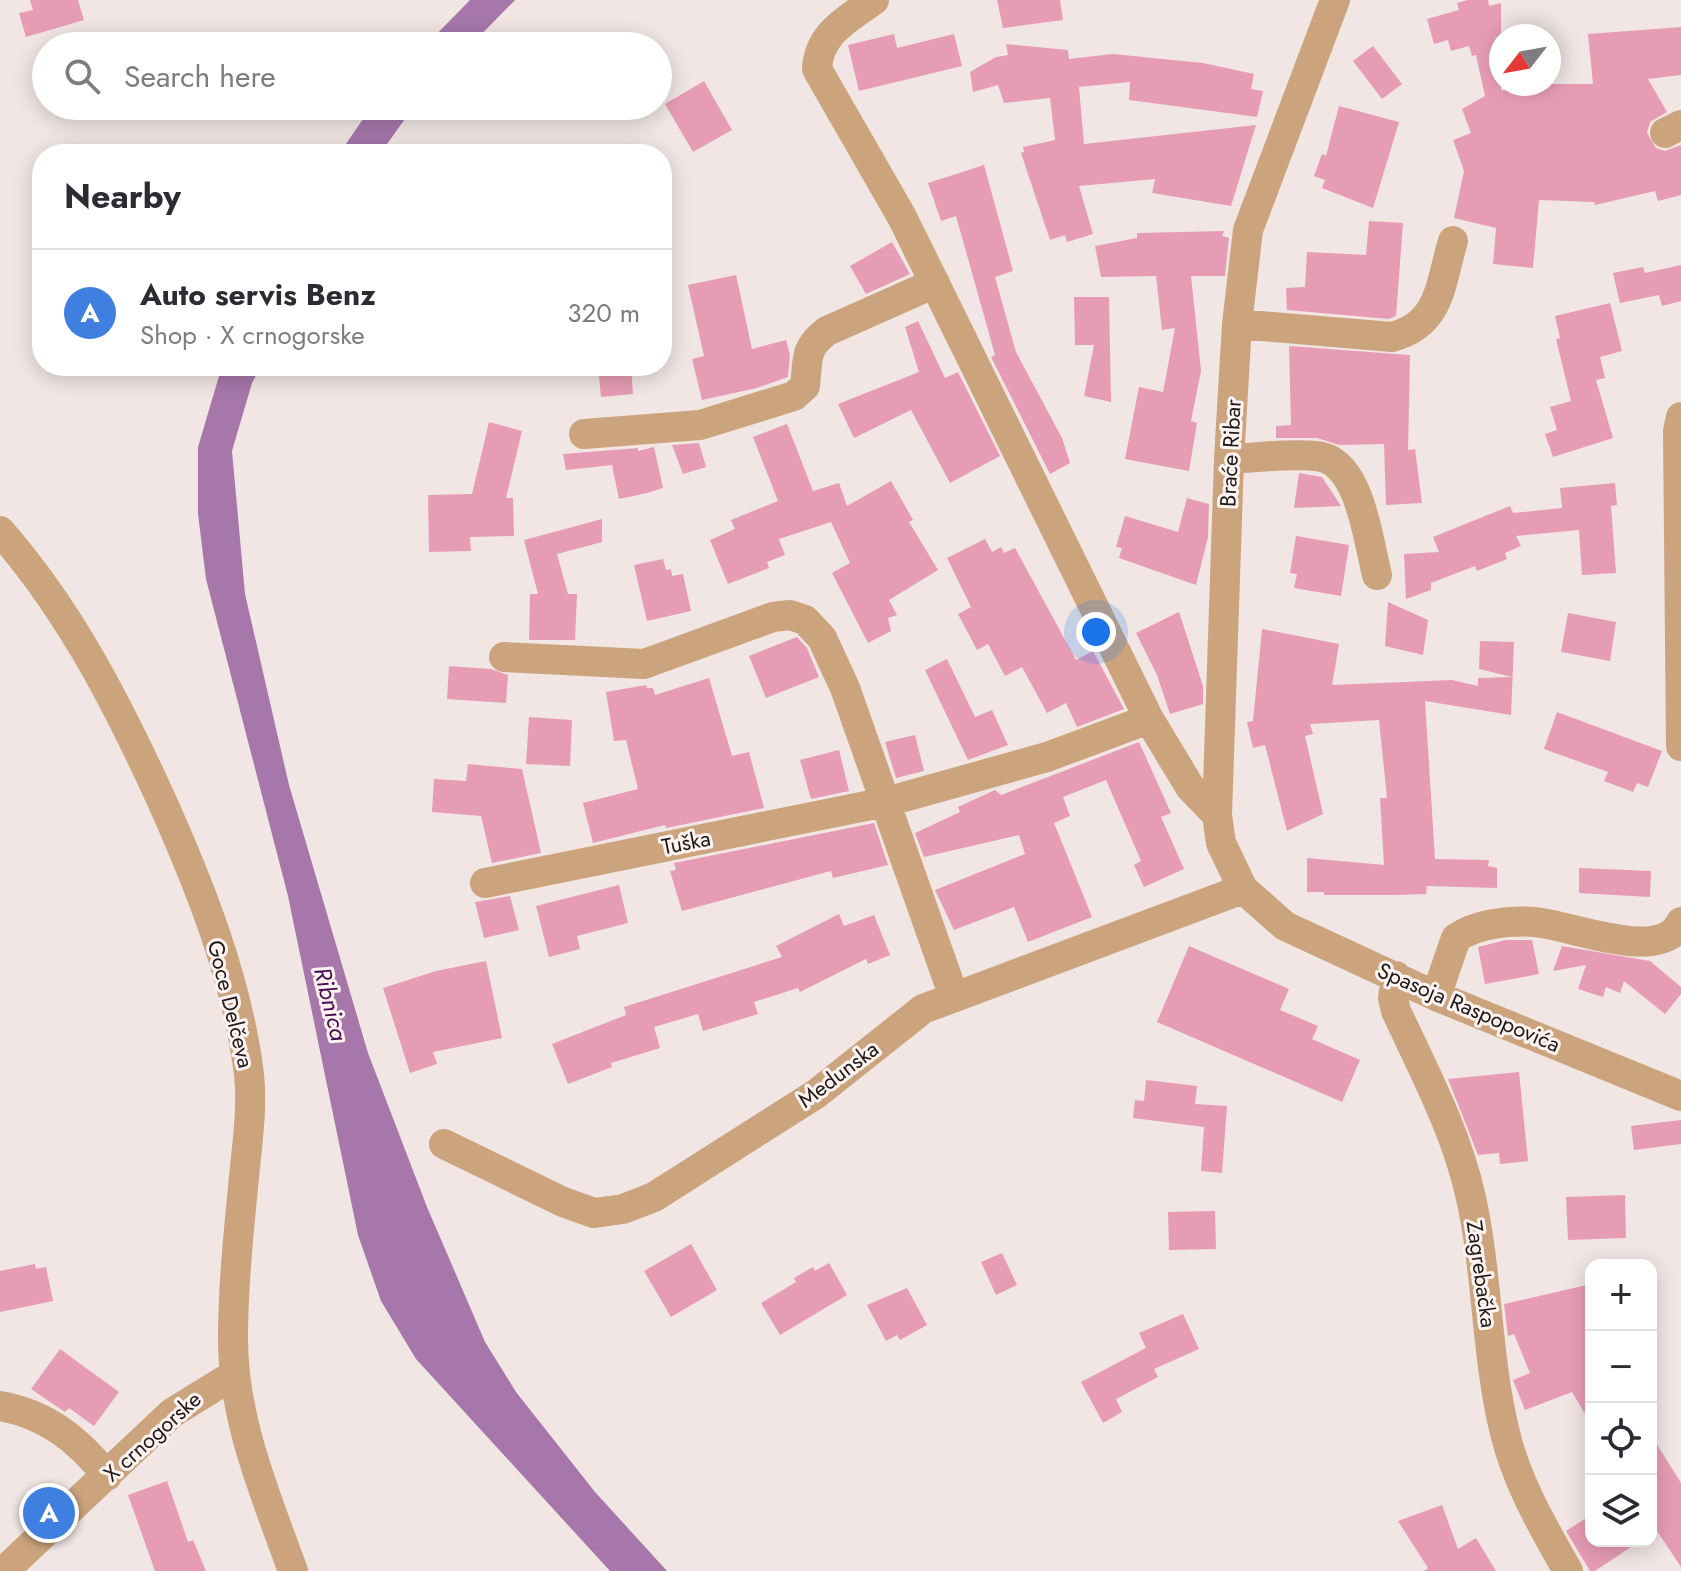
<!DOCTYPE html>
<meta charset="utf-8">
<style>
:root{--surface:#fff;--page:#f7f7f7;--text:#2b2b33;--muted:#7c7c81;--line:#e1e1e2;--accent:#327386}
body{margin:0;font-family:Jost,sans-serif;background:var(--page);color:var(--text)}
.controls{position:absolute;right:24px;bottom:24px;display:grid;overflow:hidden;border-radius:16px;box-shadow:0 4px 20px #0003}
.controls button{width:72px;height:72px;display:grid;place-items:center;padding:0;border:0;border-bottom:2px solid var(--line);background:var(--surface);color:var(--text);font:40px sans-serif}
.compass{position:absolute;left:1489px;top:24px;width:72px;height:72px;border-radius:50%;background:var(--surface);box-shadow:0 4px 20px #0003;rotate:239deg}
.you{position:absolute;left:1096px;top:632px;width:28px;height:28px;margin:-20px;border:6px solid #fff;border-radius:50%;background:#1a73e8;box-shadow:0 0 0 12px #1a73e833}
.badge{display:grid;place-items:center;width:52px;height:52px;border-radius:50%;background:var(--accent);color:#fff;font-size:26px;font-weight:700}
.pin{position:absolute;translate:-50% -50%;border:4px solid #fff;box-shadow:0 2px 8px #0006}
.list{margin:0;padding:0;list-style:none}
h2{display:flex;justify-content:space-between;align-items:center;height:104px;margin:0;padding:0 32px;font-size:34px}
h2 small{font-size:26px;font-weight:400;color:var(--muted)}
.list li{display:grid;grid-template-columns:52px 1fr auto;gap:24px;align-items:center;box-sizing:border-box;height:128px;padding:0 32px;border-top:2px solid var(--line)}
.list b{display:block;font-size:30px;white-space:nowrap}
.list p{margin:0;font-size:26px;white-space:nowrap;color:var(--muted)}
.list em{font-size:26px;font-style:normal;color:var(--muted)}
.icon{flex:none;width:44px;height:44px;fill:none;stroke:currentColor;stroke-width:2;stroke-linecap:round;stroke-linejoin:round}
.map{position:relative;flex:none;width:1681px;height:1571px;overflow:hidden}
.search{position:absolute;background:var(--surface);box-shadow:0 4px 20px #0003;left:32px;top:32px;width:640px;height:88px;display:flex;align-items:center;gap:20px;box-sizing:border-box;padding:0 28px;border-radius:44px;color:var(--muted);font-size:30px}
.panel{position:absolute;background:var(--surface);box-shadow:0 4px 20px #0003;left:32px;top:144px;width:640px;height:232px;border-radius:32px}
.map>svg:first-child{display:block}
.water{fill:#a777ac}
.building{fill:#e79cb6}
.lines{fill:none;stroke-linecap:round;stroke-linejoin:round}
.minor{stroke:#cba47e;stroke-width:30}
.labels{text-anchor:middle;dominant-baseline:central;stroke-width:6;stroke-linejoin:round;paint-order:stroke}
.street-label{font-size:22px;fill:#1d1918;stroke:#fff3f1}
.water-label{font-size:24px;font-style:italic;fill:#490b50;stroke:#fff3f1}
</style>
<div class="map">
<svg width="1681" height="1571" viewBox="0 0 1681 1571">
<rect width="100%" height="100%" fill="#f1e6e3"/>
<path class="water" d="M470,0H515L470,46H425Z
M372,106H414L380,154H339Z
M222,366H261L252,383L232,451L245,594L289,785L368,1053L427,1207L485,1342L516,1392L595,1492L667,1571H610L416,1359L381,1301L358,1235L288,896L206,579L198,514V447Z"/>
<path class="building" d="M30,0H78L84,20L26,37L19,13L33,10Z
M997,0H1060L1063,20L1003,28Z
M1468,0H1488L1489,6L1501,3V91L1521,84H1593L1588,34L1681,27V75L1648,79L1667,112L1650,122L1647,133L1656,148L1665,151L1681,145V195L1658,201L1655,191L1595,205L1594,202L1539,200L1533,268L1493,264L1496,228L1454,218L1464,171L1453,140L1471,133L1462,109L1485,96L1476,55L1472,56L1469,46L1451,51L1448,40L1434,44L1427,19L1459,10L1457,3Z
M894,34L897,48L954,34L962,66L859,91L848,45Z
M1006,44L1068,50L1069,59L1113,54L1203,63L1254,74L1251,89L1263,91L1257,117L1129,100L1130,82L1079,87L1084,144L1256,125L1231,206L1152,193L1155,179L1079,186L1093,234L1067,242L1065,235L1050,240L1021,153L1024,152L1023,147L1055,140L1050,98L1004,103L998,85L973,92L970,72L996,57L1008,55Z
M1373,46L1402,84L1382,99L1353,61Z
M704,81L732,130L693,152L665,104Z
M1339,106L1399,122L1373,208L1322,188L1325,180L1314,176L1322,154L1326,156Z
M984,165L1013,271L995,277L1016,352L1062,438L1070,463L1050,474L991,357L995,355L956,216L941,221L928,183Z
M1369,221L1403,223L1396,316L1389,319L1287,310L1286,288L1305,287L1307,252L1366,255Z
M1224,231L1222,236L1229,238L1225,276H1191L1201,371L1191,421L1197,423L1189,471L1125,459L1139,387L1163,392L1175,328L1162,330L1156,276L1101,277L1095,246L1137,238V233Z
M892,242L910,274L866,294L850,266Z
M1681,265V301L1662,306L1659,295L1620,303L1613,273L1643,267L1645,273Z
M736,275L752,349L786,340L790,355L788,377L757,388L702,400L692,359L704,356L688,285Z
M1074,297H1109L1111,402L1084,396L1094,345H1075Z
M1610,303L1622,351L1600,357L1605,378L1596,380L1613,438L1553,457L1545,434L1557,430L1550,407L1571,401L1556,339L1560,338L1555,316Z
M918,321L945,378L958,372L1000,456L950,483L911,410L854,438L838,404L919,372L905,327Z
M1289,346L1410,355L1408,450L1415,449L1422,503L1386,505L1384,444L1339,445L1317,438H1276V426L1291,425Z
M598,366H631L633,394L601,397Z
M489,422L522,431L506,498H513L514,536L470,537L471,551L429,552L428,495L472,494Z
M787,424L813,491L839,483L847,506L891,481L913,520L909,522L938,570L889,600L897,615L888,618L891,631L868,643L832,573L850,563L831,522L779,539L785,555L767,562L769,568L728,584L710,540L735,529L731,520L778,501L753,437Z
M699,443L706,467L683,474L672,445Z
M654,447L663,488L647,493L619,499L612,465L566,470L563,454L638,448V451Z
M1299,473L1322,477L1341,506L1294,508Z
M1615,483L1617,505L1611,506L1616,573L1582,575L1579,530L1516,536L1521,546L1505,553L1507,559L1477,571L1475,566L1431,583V590L1406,599L1404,554L1439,552L1433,537L1510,506L1513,513L1562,508L1560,488Z
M1187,498L1209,504L1208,537L1196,585L1119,558L1122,548L1116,547L1125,516L1178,532Z
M602,519V542L557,554L568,594H577L575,640H529L530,594H538L524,540Z
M1296,536L1349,545L1341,596L1294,588L1297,574L1290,573Z
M985,539L992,552L1001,547L1004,553L1015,548L1076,660L1093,651L1124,709L1077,727L1066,703L1047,713L1022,667L1005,676L988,644L977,650L958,614L971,607L947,558Z
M663,559L666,570L671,569L672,576L683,574L691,611L647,621L634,565Z
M1388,602L1428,620L1423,655L1385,646Z
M1179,612L1203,686V704L1170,714L1157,675L1136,633Z
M1568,613L1616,622L1610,661L1561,652Z
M1262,629L1339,644L1332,685L1452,680L1478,686V678L1512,677L1479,669L1480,641L1514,642L1511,715L1425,701L1435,859L1489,860L1488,866L1497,868V888L1427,886L1426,894L1395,895H1324V892H1307V858L1384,865L1380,798H1387L1379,720L1310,724L1313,734L1305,736L1323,814L1287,831L1265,745L1253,748L1247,722L1253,721Z
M797,637L807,648L819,677L766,698L749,656Z
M947,659L975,717L992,710L1008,745L968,760L925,670Z
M449,666L491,669L508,675L506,703L447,699Z
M709,678L732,756L749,752L764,808L666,828L665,825L593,843L583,803L638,789L626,740L614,741L606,692L646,685L647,688H653L655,695Z
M1557,712L1662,751L1648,787L1637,783L1633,792L1604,781L1608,772L1544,749Z
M529,717L572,720L570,766L526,764Z
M915,735L924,771L896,778L885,742Z
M1139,742L1171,813L1161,817L1184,869L1144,887L1134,865L1141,861L1106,780L1063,797L1070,816L1054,823L1092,917L1028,942L1014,907L954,930L935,890L1025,854L1019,835L924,857L915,833L960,812L958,807L995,790L1001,795Z
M839,750L849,791L811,799L800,760Z
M468,764L522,769L541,853L492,863L481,816L432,812L434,779L466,781Z
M874,823L888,865L833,878L831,871L682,911L670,871L676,870L674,863Z
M1579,868L1651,871L1650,897L1579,893Z
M619,885L628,923L577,936L580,949L549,957L536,906Z
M510,896L519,930L484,938L475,902Z
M839,914L844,926L874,915L890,955L868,964L866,959L800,992L798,988L754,1002L758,1014L703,1031L698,1014L654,1027L660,1048L611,1063L612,1067L568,1084L552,1044L626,1015L624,1007L782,957L776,946Z
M1506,940H1532L1539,974L1485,984L1478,947Z
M1189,946L1289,989L1280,1010L1318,1026L1312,1039L1360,1060L1342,1102L1157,1022Z
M1562,946L1650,961L1681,987V994L1665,1014L1624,981L1620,993L1606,987L1603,997L1578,989L1586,965L1553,971Z
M486,961L502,1038L433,1052L437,1064L410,1073L383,988L436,971Z
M1519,1072L1528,1161L1500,1164L1499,1153L1478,1155L1448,1079Z
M1146,1080L1197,1086L1195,1104L1227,1106L1222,1173L1201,1171L1204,1127L1133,1118L1135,1100L1144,1101Z
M1681,1120V1144L1634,1150L1631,1126Z
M1625,1195L1626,1238L1568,1240L1566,1197Z
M1215,1211L1216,1249L1169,1250L1168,1212Z
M691,1244L717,1290L671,1317L644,1271Z
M1002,1253L1017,1285L996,1295L981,1262Z
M829,1263L847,1295L780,1335L761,1303L796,1282L794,1278L813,1267L815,1271Z
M35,1264L36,1269L46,1267L53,1301L0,1312V1271Z
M1591,1284V1424L1572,1392L1525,1410L1513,1380L1530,1373L1514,1334L1508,1336L1504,1304Z
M907,1288L927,1325L900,1340L897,1335L886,1341L867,1305Z
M1183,1314L1199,1349L1154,1369L1158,1377L1116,1399L1122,1412L1103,1423L1081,1382L1146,1348L1139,1333Z
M60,1349L119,1392L94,1426L69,1408L65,1412L31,1389Z
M1651,1435L1681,1483V1567L1651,1522Z
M167,1481L188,1542L193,1540L206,1571H155L128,1495Z
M1442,1505L1458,1549L1476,1538L1496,1571H1424L1428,1568L1398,1521Z
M1591,1515V1541H1640L1595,1571H1590L1566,1531Z"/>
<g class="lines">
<path class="minor" d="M874,0C847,20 819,33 817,69L902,217L1149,719L1190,787L1217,815
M1335,0L1248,230L1237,324L1229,459L1217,815L1221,843L1243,889L1285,926L1436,996L1681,1096
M1665,133L1681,125
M1237,324L1392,337C1441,324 1440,284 1453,241
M1681,417L1678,431L1681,746
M584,434L700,425L794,396L805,386C808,360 804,348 827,331L935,283
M1229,459C1257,458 1287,453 1316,456C1360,459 1368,540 1377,575
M0,531C70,611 117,703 161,799C200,886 237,979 249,1074C253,1111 246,1151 243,1188C238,1238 233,1289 233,1339C233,1420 266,1496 293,1571
M504,657L644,664L773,617L790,615L805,620L822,638L845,688L954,997
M485,883L886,802L1047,757L1149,719
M1396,976L1393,998L1396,1011C1424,1071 1457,1133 1471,1198C1488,1275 1486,1356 1505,1433C1517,1483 1543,1527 1568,1571
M1436,996L1456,938C1476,924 1509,920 1534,922C1569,924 1661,965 1681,922
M444,1144L563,1202L594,1213L623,1209L654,1197L816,1094L923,1009L1243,889
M0,1406C46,1414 79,1440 107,1476
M4,1571L172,1413L235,1374"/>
</g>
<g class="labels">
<g class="street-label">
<text transform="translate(1230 453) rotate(-87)">Braće Ribar</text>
<text transform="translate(686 842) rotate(-11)">Tuška</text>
<text transform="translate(231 1004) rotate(76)">Goce Delčeva</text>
<text transform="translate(1469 1007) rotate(23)">Spasoja Raspopovića</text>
<text transform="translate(838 1074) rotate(-37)">Medunska</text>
<text transform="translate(1482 1274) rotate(82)">Zagrebačka</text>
<text transform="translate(152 1436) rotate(-42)">X crnogorske</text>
</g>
<g class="water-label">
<text transform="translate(331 1004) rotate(76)">Ribnica</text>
</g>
</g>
</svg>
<div class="controls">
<button>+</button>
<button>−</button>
<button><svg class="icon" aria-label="locate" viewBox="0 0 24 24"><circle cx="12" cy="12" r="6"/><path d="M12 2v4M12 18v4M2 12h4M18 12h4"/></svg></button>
<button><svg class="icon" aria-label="layers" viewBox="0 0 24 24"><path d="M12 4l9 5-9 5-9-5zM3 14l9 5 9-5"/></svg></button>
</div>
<svg class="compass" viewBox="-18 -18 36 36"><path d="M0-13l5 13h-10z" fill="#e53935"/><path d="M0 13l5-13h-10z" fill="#7c7c81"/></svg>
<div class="you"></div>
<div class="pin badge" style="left:49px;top:1513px;background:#3f7fe0">A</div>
<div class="search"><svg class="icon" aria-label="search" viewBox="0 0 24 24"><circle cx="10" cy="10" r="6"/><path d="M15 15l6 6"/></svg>Search here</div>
<section class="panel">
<h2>Nearby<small></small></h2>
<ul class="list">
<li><span class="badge" style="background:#3f7fe0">A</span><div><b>Auto servis Benz</b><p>Shop · X crnogorske</p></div><em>320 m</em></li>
</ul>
</section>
</div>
